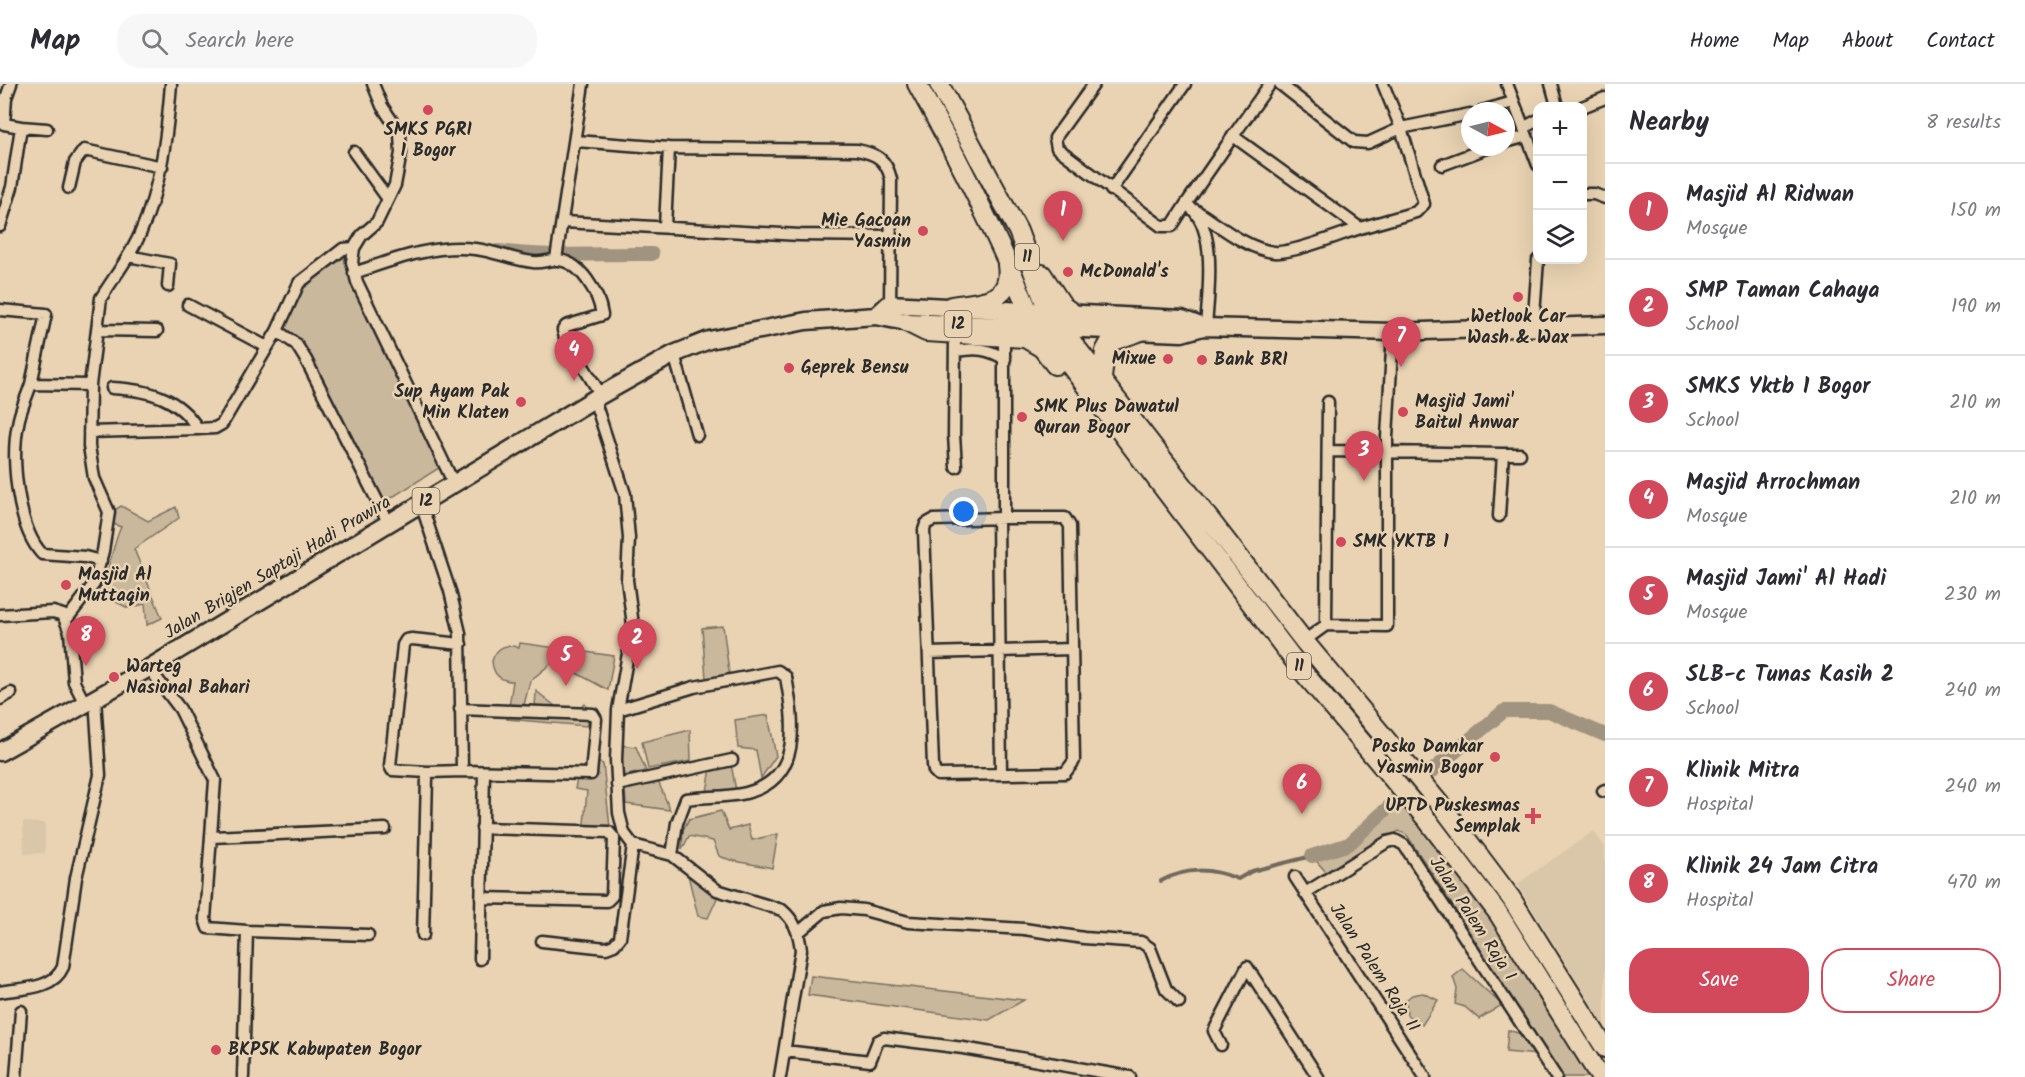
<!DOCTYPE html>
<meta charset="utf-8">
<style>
:root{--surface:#fff;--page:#f7f7f7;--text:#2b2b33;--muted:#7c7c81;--line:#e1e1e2;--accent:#d1495b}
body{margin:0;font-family:Kalam,sans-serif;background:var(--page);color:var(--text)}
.controls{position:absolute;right:18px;top:18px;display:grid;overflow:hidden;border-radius:12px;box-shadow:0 6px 24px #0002}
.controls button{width:54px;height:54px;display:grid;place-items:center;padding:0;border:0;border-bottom:2px solid var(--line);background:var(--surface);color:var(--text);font:30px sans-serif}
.compass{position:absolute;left:1461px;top:18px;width:54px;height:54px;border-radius:50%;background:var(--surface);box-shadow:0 6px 24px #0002;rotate:97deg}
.you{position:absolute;left:964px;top:428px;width:21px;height:21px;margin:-15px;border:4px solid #fff;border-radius:50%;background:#1a73e8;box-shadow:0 0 0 9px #1a73e833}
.badge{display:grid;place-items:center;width:39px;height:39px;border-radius:50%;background:var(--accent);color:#fff;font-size:20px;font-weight:700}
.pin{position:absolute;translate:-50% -50px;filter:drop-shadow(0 2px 3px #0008)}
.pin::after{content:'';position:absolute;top:32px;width:21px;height:18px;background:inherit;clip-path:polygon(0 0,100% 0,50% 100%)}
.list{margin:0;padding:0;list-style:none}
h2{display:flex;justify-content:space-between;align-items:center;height:78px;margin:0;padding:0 24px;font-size:26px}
h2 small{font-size:20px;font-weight:400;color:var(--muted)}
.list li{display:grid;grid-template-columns:39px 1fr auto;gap:18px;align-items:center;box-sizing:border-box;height:96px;padding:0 24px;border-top:2px solid var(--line)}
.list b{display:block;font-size:22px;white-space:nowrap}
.list p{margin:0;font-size:20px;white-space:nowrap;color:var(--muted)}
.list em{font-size:20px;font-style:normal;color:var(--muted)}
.actions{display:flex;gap:12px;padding:18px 24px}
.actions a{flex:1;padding:14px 0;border:2px solid var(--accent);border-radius:24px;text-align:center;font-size:21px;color:var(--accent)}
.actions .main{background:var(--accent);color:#fff}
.icon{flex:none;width:33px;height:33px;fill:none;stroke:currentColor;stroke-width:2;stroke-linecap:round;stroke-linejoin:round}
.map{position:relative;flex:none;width:1605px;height:993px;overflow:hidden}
header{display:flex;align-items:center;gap:36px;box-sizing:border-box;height:84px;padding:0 30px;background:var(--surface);border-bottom:2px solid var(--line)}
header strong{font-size:28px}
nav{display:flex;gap:33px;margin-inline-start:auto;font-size:21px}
.search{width:420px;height:54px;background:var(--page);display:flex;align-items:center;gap:15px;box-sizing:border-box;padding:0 21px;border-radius:24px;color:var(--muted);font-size:22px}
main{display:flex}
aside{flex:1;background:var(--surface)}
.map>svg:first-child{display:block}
.built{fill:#dac6a8}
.green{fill:#cab89c;stroke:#7a7264;stroke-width:1.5}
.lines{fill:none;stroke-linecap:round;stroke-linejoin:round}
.stream{stroke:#71695d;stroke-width:4}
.canal{stroke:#a0937f;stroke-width:14}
.minor-casing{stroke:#2b2b2b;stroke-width:15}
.primary-casing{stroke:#2b2b2b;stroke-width:21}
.trunk-casing{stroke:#2b2b2b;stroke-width:22}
.minor{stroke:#e9d3b2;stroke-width:10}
.primary{stroke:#e9d3b2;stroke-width:16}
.trunk{stroke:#e9d3b2;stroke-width:18}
.poi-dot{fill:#d1495b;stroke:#e9d3b2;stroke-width:2}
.labels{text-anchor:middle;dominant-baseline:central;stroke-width:5;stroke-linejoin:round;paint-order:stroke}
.shield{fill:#e9d3b2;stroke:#645d54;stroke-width:1.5}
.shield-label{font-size:16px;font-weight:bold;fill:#2b2b2b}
.poi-label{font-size:18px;font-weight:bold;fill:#2b2b2b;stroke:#e9d3b2;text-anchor:start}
.street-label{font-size:18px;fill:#2b2b2b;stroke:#e9d3b2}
</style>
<header>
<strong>Map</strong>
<div class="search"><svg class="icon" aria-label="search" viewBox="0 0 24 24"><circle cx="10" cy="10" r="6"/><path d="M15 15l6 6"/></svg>Search here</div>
<nav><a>Home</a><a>Map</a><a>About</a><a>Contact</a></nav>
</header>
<main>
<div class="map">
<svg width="1605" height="993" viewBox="0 0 1605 993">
<rect width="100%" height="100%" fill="#e9d3b2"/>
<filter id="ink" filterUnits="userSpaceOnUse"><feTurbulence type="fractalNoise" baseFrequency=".0167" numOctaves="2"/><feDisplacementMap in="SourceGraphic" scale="12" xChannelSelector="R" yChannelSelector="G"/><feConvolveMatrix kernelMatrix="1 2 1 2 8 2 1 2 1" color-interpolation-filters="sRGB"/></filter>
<g filter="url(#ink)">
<path class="built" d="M23,738L45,739V769L24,770Z
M1594,747L1605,764V942L1517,800Z"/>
<path class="green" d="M342,170L439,384L383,419L301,259L282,247L306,196Z
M121,422L148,437L176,423L179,434L134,465L162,534L147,541L145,520L128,524L106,513L101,503C111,484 112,462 121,443L111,439L113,427Z
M723,542L731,603L707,607L702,544Z
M520,559L614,572L608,606L554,577L530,597L524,621L535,624L536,607L564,629L575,628L585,620L591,630L587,642L507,635L513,597C500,597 493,591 492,577C496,564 506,558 519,564Z
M768,631L776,672L761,694L756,666L738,664L735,636Z
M690,646L691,677L648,685L642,658Z
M620,661L636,663L646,687L618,693Z
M591,676L603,680L611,752L583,751L587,707L575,705L578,689Z
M731,680L737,712L706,714L711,684Z
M658,697L670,726L626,720L625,704Z
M1405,710L1428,737L1444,725L1605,965V993H1563L1407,751L1399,747L1326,788L1312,772L1349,760Z
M721,727L729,746L748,741L752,756L778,750L772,784C755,780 735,779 719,772L713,757L689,752L682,766L683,746L689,735Z
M688,791L718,812L708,834L698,832Z
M1463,885L1502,921L1479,935L1465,923L1455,920L1457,905L1453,893Z
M811,892L1024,916L989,936L808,911Z
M1423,909L1438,916L1422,941L1407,931L1406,916L1412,911Z
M1508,946L1524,951L1538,971L1506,968Z"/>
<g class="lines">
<path class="stream" d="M1161,797C1187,783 1211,784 1238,795L1252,787L1312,772"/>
<path class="canal" d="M498,167C549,174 600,169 652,170
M1432,687L1504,627H1549L1605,651
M1312,772L1349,760L1397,715"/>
<defs>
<path id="minor" d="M11,0L6,14L4,40L21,43
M1094,0L1055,54L1057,64L1161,142H1172L1186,120
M1383,0L1401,44L1470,30
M1507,0L1538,81
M1551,0L1557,22
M1582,23L1605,14
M1482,27L1513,18
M1525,43L1538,36
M1233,52L1270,0
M576,57L669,64L857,66C877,70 886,75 891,95L890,226
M1506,58L1527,52
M354,68L388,115
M1442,81L1490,63
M69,104L75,78L84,66L162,83
M1111,106L1185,0
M1582,110H1594L1605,114
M1195,126C1218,140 1246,165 1274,168C1292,170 1341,150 1360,144
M564,138L800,151L891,152
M0,142L12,103L21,43L47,45
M665,142L669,64
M354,164L352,178L357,198L454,400
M128,172L170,180L168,202
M556,175L583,0
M354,189C393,176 433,160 475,165C495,167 513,176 533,178C541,179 548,176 555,176C580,175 599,210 602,231L566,242L563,246L568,265L575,269L601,311
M188,221L267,263
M0,226L46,230L31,300L90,301
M1206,243C1208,210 1219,141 1186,120L1233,52L1360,144L1416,128L1424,120L1401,44L1368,59L1354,58L1280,0
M1533,245L1538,176
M98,246L157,247
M277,247L296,260L306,276L389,440
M955,251L954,351L956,383
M956,267C976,264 987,264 1005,275
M674,270L697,351
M31,300C27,313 20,326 18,340C11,374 17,443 42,470L85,473L101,477
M112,304C149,306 178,313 198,345L215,344L222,340L277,247L299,199L343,165L354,164L362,151L377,138L395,101L401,69L400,49L382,22L373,0
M594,315L625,410L629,454L627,496L633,541L618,626L616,676L619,729L624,749L633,761L672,771L717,806L782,826C795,837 799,849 801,866L780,993
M89,348L198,345
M1328,367L1503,370L1499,432
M1503,370H1520
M421,420L450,507L460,549L462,687L428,688L427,693L423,851
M998,434L1001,690
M1004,434L933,436L926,440L924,446L933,681L934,687L938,691L1065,689L1074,677L1070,442L1065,434H1004V250
M0,531L53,528L63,531L70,548L74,598L85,620
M67,535L94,500L103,467L109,428L94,394L89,362L90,301L100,222L101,214C114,193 130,173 140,150C161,103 167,51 171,0
M1326,541L1328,318
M1304,557L1326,541L1387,542V353L1393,248
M929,569L1072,565
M149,584L180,625L215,696L205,835L208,844L247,847L243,993
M0,615L11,609
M460,625L593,630L596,635L591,690L462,687
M618,626L694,603L778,587L786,593C794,637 803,695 746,709C726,714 705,712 686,715L677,739L672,771
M428,688L392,686L390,682L403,561L406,556L412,555L461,560
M617,701L732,676
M1603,707L1605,706
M212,753L385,745
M1295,793L1425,993
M1305,809L1387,758L1395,756L1404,761L1556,993
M481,814L607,817L612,812L614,754L609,748L482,744
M247,847L368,851
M799,848L824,827L841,824L864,826L908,838L1024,845L1084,854L1141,858L1150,864L1166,905L1179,918
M542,857L606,864L614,861L620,854L633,761
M480,875L484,689
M0,908C22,904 53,906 63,883L76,794L100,691L95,614
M1221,961L1214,947L1247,883L1318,993
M785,967L870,977L878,957L884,954L963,964L1130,993
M16,993L21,927"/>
<path id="primary" d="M876,232L889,220L1182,235L1203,243
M0,668L149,584L594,315L674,270L709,256L806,237L876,232L906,238L1182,249L1203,243L1393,248L1605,241"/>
<path id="trunk" d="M917,0C958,74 996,148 1028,226L1303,588L1428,737L1498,829L1600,993
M939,0L1018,147L1048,227L1304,557L1444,725L1511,814L1605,964
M1042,190L1063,222L1074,230
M951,222C980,217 1013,220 1007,181
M906,238L926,248L1025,254L1042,264L1055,281
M1102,294L1105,267L1110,258L1141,247"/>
</defs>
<use href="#minor" class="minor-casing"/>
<use href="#primary" class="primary-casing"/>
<use href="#trunk" class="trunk-casing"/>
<use href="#minor" class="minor"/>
<use href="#primary" class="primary"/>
<use href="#trunk" class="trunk"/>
</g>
</g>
<g class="poi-dot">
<circle cx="428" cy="26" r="6"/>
<circle cx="923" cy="147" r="6"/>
<circle cx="1068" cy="188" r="6"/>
<circle cx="1518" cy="213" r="6"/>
<circle cx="1168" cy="275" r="6"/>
<circle cx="1202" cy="276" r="6"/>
<circle cx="789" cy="284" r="6"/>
<circle cx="521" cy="318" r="6"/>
<circle cx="1403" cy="328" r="6"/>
<circle cx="1022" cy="333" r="6"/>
<circle cx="1341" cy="458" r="6"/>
<circle cx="66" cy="501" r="6"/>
<circle cx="114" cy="593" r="6"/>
<circle cx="1495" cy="673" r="6"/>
<path d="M1530 723h6v6h6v6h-6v6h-6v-6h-6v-6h6z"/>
<circle cx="216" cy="966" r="6"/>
</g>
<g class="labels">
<g class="shield">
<rect x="1015" y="160" width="24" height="26" rx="4.5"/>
<rect x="944.5" y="227" width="27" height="26" rx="4.5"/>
<rect x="412.5" y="404" width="27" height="26" rx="4.5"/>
<rect x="1287" y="569" width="24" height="26" rx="4.5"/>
</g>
<g class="shield-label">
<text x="1027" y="173">11</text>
<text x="958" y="240">12</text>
<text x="426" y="417">12</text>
<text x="1299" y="582">11</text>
</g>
<g class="poi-label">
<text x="428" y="46" text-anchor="middle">SMKS PGRI<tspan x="428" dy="21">1 Bogor</tspan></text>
<text x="911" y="137" text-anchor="end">Mie Gacoan<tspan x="911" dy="21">Yasmin</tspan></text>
<text x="1080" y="188">McDonald's</text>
<text x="1518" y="233" text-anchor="middle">Wetlook Car<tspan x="1518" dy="21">Wash &amp; Wax</tspan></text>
<text x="1156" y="275" text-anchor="end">Mixue</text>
<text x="1214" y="276">Bank BRI</text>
<text x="801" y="284">Geprek Bensu</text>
<text x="509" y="308" text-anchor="end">Sup Ayam Pak<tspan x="509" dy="21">Min Klaten</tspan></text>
<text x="1415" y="318">Masjid Jami'<tspan x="1415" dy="21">Baitul Anwar</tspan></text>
<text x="1034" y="323">SMK Plus Dawatul<tspan x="1034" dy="21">Quran Bogor</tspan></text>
<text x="1353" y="458">SMK YKTB 1</text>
<text x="78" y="491">Masjid Al<tspan x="78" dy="21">Muttaqin</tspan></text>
<text x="126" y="583">Warteg<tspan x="126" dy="21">Nasional Bahari</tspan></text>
<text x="1483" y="663" text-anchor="end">Posko Damkar<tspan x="1483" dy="21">Yasmin Bogor</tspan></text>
<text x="1520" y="722" text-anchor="end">UPTD Puskesmas<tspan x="1520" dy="21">Semplak</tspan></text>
<text x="228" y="966">BKP5K Kabupaten Bogor</text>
</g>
<g class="street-label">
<text transform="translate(278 484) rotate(-31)">Jalan Brigjen Saptaji Hadi Prawira</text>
<text transform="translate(1472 835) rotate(57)">Jalan Palem Raja I</text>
<text transform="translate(1374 884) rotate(57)">Jalan Palem Raja II</text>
</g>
</g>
</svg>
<div class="controls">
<button>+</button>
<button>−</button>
<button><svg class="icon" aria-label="layers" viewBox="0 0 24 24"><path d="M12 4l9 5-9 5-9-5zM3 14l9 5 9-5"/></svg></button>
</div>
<svg class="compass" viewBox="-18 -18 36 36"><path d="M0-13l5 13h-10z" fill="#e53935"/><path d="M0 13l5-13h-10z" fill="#7c7c81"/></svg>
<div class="you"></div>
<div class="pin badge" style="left:1063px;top:157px">1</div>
<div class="pin badge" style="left:637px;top:585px">2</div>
<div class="pin badge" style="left:1364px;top:397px">3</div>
<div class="pin badge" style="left:574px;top:297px">4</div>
<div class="pin badge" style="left:566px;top:602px">5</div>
<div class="pin badge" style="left:1302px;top:730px">6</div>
<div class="pin badge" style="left:1401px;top:283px">7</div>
<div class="pin badge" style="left:86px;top:582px">8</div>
</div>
<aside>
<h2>Nearby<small>8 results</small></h2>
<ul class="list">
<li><span class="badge">1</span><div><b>Masjid Al Ridwan</b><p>Mosque</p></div><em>150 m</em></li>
<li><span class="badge">2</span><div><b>SMP Taman Cahaya</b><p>School</p></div><em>190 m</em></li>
<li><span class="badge">3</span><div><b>SMKS Yktb 1 Bogor</b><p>School</p></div><em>210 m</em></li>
<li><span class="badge">4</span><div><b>Masjid Arrochman</b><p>Mosque</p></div><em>210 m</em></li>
<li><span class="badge">5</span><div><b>Masjid Jami' Al Hadi</b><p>Mosque</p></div><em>230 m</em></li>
<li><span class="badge">6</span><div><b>SLB-c Tunas Kasih 2</b><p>School</p></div><em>240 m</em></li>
<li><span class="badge">7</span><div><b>Klinik Mitra</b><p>Hospital</p></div><em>240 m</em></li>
<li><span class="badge">8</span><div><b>Klinik 24 Jam Citra</b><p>Hospital</p></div><em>470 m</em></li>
</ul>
<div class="actions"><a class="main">Save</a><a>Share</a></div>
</aside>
</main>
